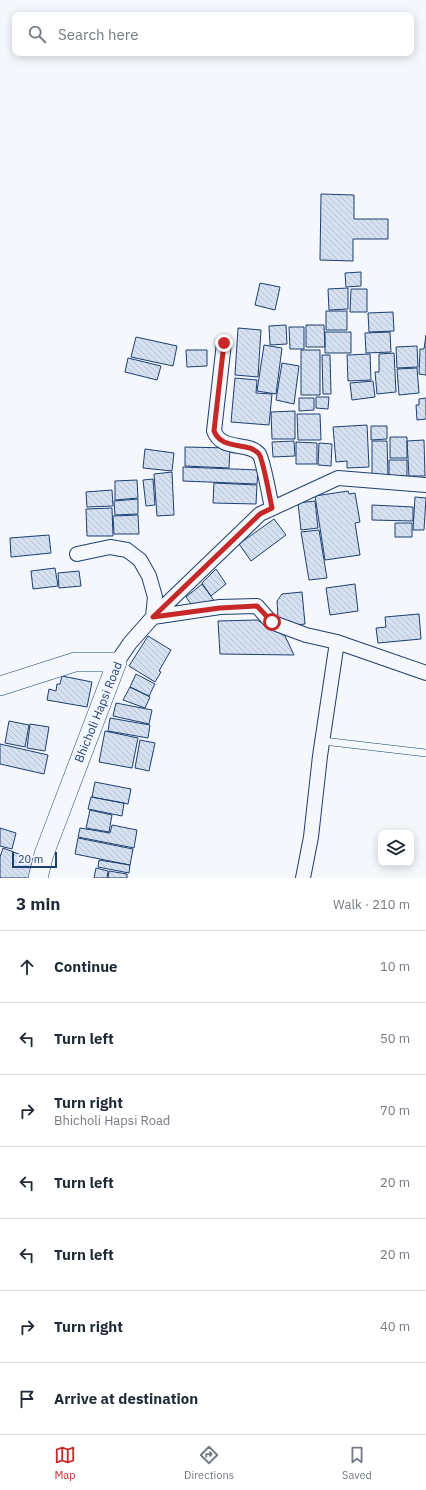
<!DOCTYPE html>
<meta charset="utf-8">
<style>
:root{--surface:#fff;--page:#f2f2f3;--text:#1f2937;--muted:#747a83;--line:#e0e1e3;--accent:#c62828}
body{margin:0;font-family:"IBM Plex Sans",sans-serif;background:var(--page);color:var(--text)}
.controls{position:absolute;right:12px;bottom:12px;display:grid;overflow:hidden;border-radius:8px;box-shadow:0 2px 10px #0003}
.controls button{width:36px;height:36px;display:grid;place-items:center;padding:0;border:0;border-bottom:1px solid var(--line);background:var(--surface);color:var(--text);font:20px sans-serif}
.scale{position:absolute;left:12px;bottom:10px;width:45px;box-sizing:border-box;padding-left:4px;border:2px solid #1d3f73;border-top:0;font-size:11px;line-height:14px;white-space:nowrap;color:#1d3f73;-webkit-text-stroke:3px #f4f7fb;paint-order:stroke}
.stop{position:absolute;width:12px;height:12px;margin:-9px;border:3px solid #c62828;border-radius:50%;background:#fff}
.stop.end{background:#c62828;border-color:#fff;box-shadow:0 1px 4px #0008}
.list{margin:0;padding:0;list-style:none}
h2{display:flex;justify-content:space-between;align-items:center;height:52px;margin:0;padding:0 16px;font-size:17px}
h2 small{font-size:13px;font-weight:400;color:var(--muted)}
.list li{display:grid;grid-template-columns:26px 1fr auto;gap:12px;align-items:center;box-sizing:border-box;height:72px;padding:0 16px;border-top:1px solid var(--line)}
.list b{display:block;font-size:15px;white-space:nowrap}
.list p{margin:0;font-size:13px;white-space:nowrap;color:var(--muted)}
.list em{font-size:13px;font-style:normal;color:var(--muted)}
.icon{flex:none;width:22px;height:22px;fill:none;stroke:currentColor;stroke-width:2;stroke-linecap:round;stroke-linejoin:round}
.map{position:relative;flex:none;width:426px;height:878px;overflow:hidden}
.search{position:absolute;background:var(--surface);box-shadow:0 2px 10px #0003;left:12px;right:12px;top:12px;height:44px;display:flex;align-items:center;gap:10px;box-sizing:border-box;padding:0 14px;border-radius:8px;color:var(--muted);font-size:15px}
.sheet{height:556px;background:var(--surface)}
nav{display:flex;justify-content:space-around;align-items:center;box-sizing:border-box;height:56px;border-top:1px solid var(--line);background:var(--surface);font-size:11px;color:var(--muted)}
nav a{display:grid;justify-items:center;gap:2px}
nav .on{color:var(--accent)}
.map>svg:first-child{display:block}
.building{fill:url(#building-back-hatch);stroke:#1d3f73}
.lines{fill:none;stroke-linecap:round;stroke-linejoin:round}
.lane-casing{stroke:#1d3f73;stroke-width:8}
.street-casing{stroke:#1d3f73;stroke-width:16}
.secondary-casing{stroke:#1d3f73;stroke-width:20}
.lane{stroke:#f4f7fb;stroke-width:7}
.street{stroke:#f4f7fb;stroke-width:14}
.secondary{stroke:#f4f7fb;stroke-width:19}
.route{stroke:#c62828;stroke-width:5}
.labels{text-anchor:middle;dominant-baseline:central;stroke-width:3;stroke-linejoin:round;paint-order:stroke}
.street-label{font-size:12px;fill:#1d3f73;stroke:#f4f7fb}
</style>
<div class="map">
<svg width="426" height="878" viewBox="0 0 426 878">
<defs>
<pattern id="building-back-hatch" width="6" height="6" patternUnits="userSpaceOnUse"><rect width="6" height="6" fill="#d5e0f0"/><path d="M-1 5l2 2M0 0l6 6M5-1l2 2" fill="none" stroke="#b6c1d1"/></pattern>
</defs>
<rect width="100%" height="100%" fill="#f4f7fb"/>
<path class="building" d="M321,194L354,195V219H388V239H353V261L320,260Z
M361,272V286L346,287L345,273Z
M260,283L280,287L275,310L255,305Z
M348,288V309L329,310L328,289Z
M351,289H367V312H350Z
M326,311H347V330H326Z
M393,312L394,331L369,332L368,313Z
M286,325L287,344L270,345L269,326Z
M306,325H324L325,347H306Z
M289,327H304V349H290Z
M238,328L261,330L258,377L235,375Z
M325,332H351V353H325Z
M390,332L391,352L366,353L365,333Z
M426,335V375L419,374L420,349H424Z
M136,337L177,346L173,366L131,357Z
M264,345L282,348L276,394L257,391Z
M417,346L418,367L397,368L396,347Z
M186,350H207V366L187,367Z
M301,350H320V395H301Z
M394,353L396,392L377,394L375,372H379V354Z
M370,354L371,380L348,381L347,355Z
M322,355H330L331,394H323Z
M128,358L161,366L157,380L125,372Z
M282,363L299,366L294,404L276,400Z
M417,368L419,393L399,395L397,369Z
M235,378L257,380L256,393L272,394L269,425L231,422Z
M373,381L375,397L352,400L350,383Z
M316,397H329L328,409L316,408Z
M299,398H314V410L299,411Z
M426,398V419L417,420L416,405H419V399Z
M295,411V439H272L271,412Z
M297,414H320L321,440H298Z
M367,425L369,467L347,468V461L336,462L333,427Z
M371,426H387V439L371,440Z
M390,437H407V458H390Z
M424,440L425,476H409L407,441Z
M294,441L295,456L273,457L272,442Z
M372,441H387L388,475H372Z
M296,442L317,443V464H296Z
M319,443L332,444L331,466L318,465Z
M185,447L230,448L229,468L185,466Z
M145,449L174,453L172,471L143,468Z
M389,460H407V476H389Z
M183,467L258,470L257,484L183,481Z
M172,472L174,515L157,516L154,474Z
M153,479L155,505L146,506L143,480Z
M137,480L138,498L115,500V481Z
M214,483L257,485L256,504L213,503Z
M112,490L113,506L87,507L86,492Z
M348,491L349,494L355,493L360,522L355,523L360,555L325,560L315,496Z
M415,497L426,498L424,530H413Z
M138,499V514L115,515L114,501Z
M315,501L318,528L301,530L298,503Z
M372,505L413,507V521L372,520Z
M112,508L113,536H87L86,509Z
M138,515L139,534H114L113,516Z
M274,519L286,535L251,561L239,544Z
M395,523H412V537H395Z
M319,530L327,578L309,580L301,532Z
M49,535L51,553L11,557L10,538Z
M55,568L58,586L33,589L31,571Z
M216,569L226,584L211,596L202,583Z
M79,571L81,586L59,588L58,573Z
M202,584L215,602L194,608L186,597Z
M355,584L358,611L330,615L326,588Z
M302,592L305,624L296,625L278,617L277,601L282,594Z
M419,614L421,639L378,643L376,628L386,627L385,617Z
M257,620L285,636L294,655L220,654L218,621Z
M148,636L171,650L159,671L161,672L155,682L129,666Z
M136,674L155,684L149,696L130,687Z
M62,676L92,682L87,707L47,700L49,689L56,691L57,684H60Z
M130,687L150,697L145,708L123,700Z
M116,703L152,710L149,724L113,716Z
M110,718L150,725L148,738L108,731Z
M9,721L29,725L25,747L5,743Z
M30,724L49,727L45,751L27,748Z
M105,731L138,738L132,768L99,762Z
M140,740L155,743L149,771L135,768Z
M0,744L48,755L44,774L0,764Z
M95,782L131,789L128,804L92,797Z
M91,797L124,803L122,816L88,809Z
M90,810L112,815L109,832L86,828Z
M112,825L137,830L134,848L78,837L80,828L110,833Z
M0,828L16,833L12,849L0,846Z
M78,838L133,849L130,865L75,854Z
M3,848L37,861L30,878H0V857Z
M99,860L130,865L129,873L98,867Z
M96,868L108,871L107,878H94Z
M109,871L127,874V878H108Z"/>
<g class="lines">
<defs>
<path id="lane" d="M323,741L426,753"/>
<path id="street" d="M224,343L214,431C222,452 248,441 259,454C263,459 270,499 272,508
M77,554L110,547L127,550L140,560L149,576L155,597L153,617L220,607L257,606L271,622L306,635L337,642
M117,662L130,643L153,617L260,514L338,478L426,485
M303,878L311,837L320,756L337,642L426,673"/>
<path id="secondary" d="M0,686L75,662H117L44,854L38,878"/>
</defs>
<use href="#lane" class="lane-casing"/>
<use href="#street" class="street-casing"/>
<use href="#secondary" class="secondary-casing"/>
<use href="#lane" class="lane"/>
<use href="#street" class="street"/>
<use href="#secondary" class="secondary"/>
</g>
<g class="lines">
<path class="route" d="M224,343L214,431C222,451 248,441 259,454C263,459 270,499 272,508L260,514L153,617L220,608L257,606L272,622"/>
</g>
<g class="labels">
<g class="street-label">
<text transform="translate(98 712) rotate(-68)">Bhicholi Hapsi Road</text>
</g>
</g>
</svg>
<div class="controls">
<button><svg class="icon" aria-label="layers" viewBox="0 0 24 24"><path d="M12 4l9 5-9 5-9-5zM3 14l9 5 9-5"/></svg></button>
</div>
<div class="scale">20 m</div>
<div class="stop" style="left:272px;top:622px"></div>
<div class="stop end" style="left:224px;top:343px"></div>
<div class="search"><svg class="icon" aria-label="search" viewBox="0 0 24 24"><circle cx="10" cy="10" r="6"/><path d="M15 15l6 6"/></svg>Search here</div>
</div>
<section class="sheet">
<h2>3 min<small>Walk · 210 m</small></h2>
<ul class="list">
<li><svg class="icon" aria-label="ahead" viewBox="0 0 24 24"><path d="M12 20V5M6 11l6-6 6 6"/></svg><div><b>Continue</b></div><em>10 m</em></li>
<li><svg class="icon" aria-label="left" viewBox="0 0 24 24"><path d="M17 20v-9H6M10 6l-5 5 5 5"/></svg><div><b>Turn left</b></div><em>50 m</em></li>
<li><svg class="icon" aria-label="right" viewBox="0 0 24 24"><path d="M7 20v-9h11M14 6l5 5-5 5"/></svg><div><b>Turn right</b><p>Bhicholi Hapsi Road</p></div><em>70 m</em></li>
<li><svg class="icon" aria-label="left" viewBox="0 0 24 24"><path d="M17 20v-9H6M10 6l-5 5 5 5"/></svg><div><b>Turn left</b></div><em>20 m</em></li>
<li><svg class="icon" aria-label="left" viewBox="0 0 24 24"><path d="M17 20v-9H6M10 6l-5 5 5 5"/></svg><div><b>Turn left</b></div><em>20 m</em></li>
<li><svg class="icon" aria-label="right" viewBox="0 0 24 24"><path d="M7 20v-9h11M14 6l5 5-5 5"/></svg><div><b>Turn right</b></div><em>40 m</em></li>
<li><svg class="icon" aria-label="arrive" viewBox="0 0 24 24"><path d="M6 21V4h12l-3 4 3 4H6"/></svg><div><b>Arrive at destination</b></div></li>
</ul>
</section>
<nav>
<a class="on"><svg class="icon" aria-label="map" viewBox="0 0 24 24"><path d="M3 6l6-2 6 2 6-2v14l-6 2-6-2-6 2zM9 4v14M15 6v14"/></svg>Map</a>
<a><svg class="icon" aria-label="directions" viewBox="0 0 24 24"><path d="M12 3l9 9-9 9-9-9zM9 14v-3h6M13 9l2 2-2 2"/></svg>Directions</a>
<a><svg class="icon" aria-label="saved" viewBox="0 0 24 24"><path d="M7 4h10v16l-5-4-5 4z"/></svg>Saved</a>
</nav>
